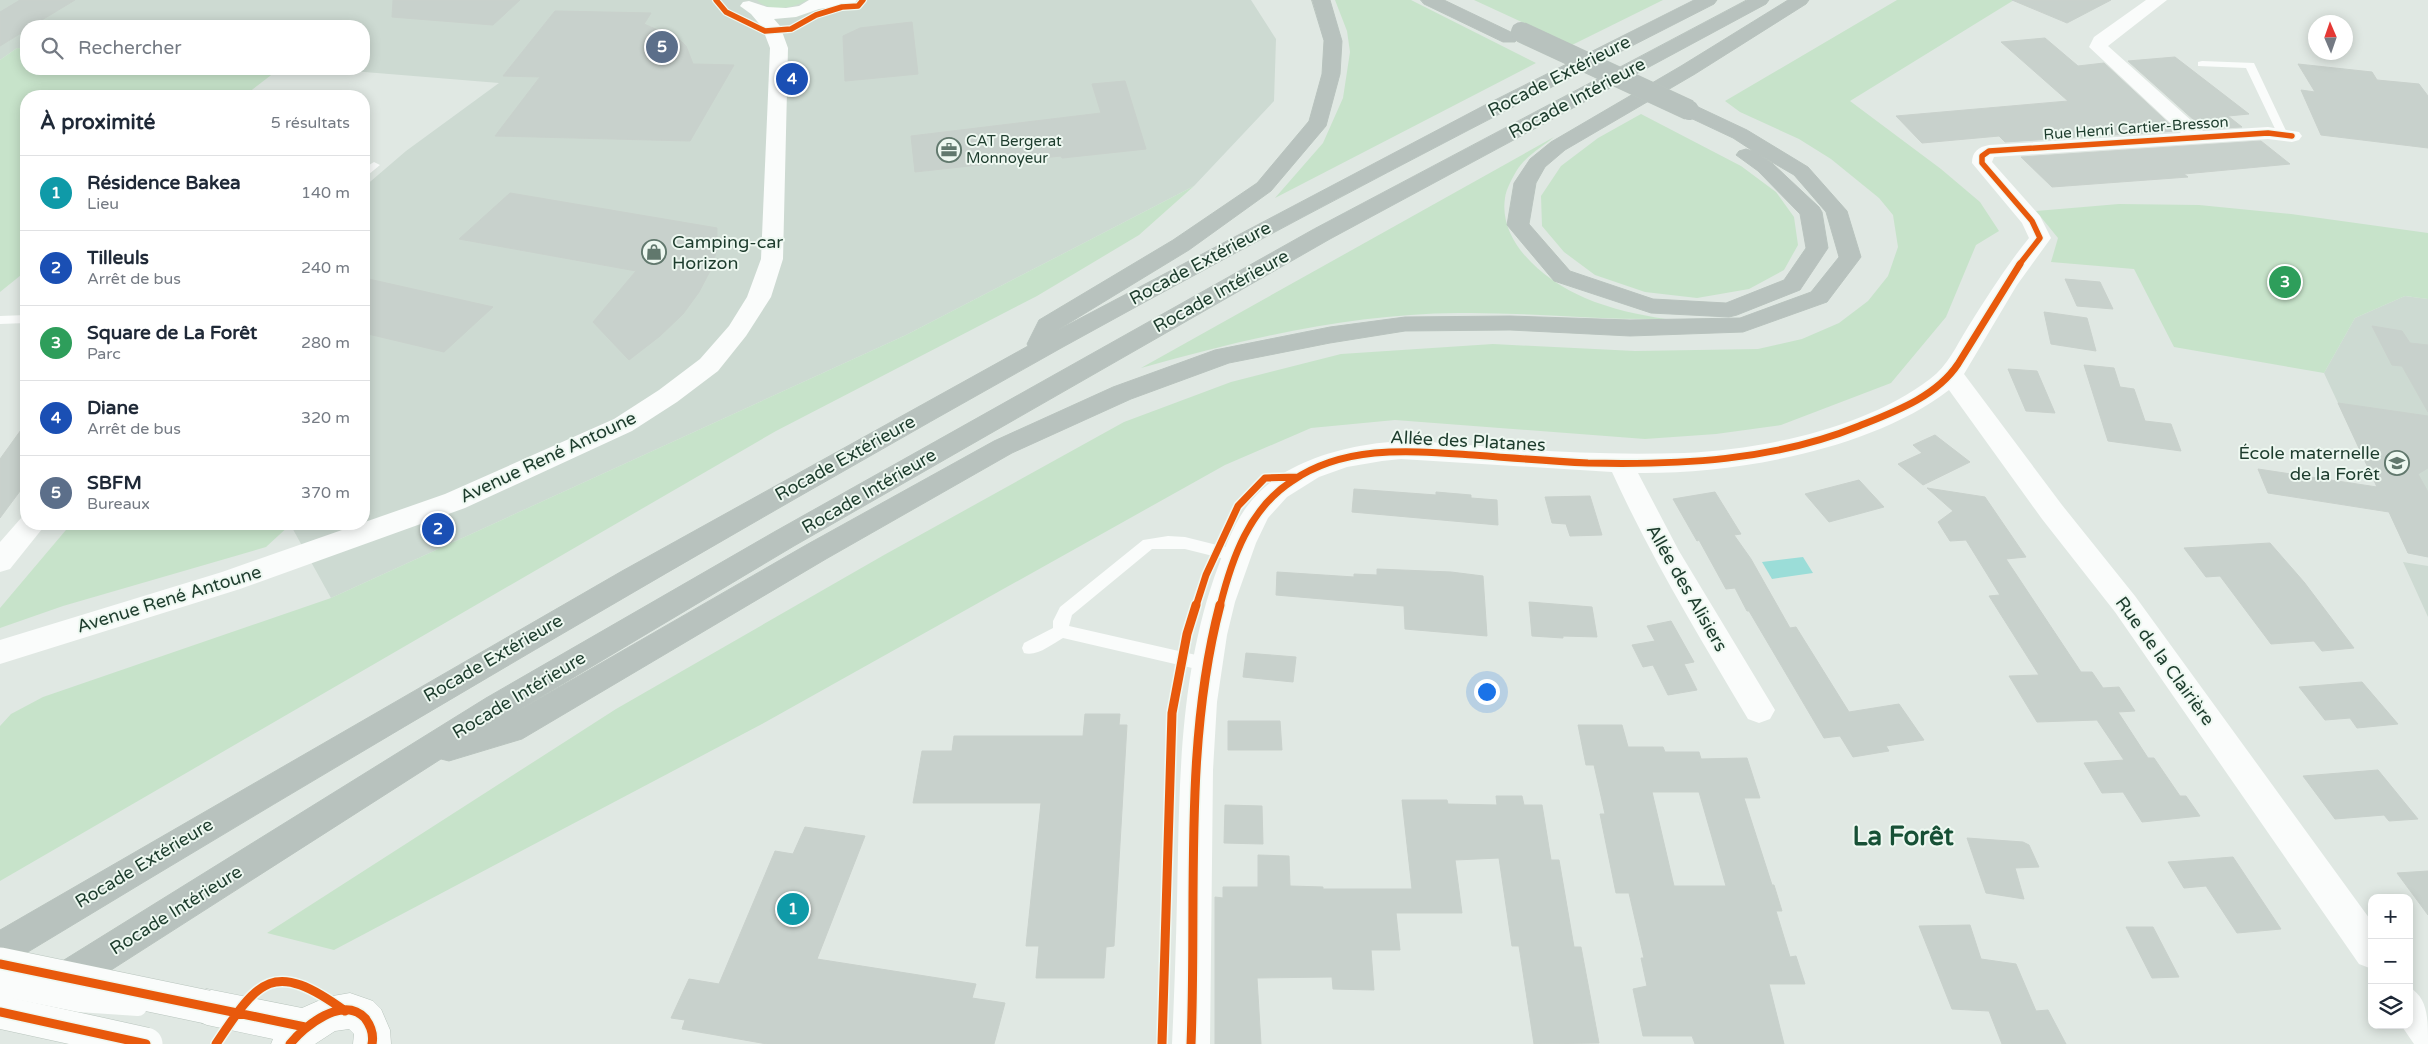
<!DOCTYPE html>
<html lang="fr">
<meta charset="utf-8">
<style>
:root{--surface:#fff;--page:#f6f6f7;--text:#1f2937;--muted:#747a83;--line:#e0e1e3;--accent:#1a73e8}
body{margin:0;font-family:"Varela Round",sans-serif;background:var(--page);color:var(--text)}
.controls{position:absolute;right:15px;bottom:15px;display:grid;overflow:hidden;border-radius:10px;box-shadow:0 2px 12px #0003}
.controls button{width:45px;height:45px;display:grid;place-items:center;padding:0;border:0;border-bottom:1px solid var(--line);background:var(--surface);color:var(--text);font:25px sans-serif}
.compass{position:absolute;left:2308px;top:15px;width:45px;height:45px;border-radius:50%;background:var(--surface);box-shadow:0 2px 12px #0003;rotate:358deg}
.you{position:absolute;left:1486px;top:691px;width:18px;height:18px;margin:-12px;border:4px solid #fff;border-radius:50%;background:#1a73e8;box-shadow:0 0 0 8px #1a73e833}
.badge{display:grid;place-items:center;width:32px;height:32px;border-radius:50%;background:var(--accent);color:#fff;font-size:16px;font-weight:700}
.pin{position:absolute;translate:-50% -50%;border:2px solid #fff;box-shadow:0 1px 5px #0006}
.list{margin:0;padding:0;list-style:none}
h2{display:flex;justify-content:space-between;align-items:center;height:65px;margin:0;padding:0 20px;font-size:21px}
h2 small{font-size:16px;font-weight:400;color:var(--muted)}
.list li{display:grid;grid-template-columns:32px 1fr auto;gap:15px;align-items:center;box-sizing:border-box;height:75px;padding:0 20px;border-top:1px solid var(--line)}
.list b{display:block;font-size:19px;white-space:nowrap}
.list p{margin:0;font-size:16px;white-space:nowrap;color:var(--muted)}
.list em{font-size:16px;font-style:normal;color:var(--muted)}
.icon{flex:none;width:28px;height:28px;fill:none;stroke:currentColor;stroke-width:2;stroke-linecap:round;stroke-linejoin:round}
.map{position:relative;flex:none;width:2428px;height:1044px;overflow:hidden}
.search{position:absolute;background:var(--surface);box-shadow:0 2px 12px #0003;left:20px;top:20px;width:350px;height:55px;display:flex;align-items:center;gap:12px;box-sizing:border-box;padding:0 18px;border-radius:20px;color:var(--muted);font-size:19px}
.panel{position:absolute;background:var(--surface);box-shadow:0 2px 12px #0003;left:20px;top:90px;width:350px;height:440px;border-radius:20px}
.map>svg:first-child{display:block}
.built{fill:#cddad2}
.green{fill:#c7e3ca}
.water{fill:#9bddd8}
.building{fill:#c8d1cc;stroke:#c9d1cc;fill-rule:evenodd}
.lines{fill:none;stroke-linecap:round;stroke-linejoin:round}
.secondary-casing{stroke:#b9c5be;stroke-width:1}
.motorway-casing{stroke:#bac5bf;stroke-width:1}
.service{fill:#fafcfb;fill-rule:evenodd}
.minor{fill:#fafcfb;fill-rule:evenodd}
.secondary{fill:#fafcfb;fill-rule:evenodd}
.motorway{fill:#b8c2be;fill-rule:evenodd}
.secondary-bridge-casing{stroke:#b9c5be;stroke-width:34;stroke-linecap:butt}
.motorway-bridge-casing{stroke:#bac5bf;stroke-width:21;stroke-linecap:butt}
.service-bridge{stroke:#fafcfb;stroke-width:18}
.secondary-bridge{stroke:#fafcfb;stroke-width:33}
.motorway-bridge{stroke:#b8c2be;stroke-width:20}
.cycleway-far2-casing{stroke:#eef8f1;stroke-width:8}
.cycleway-far1-casing{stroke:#eef8f1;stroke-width:10}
.cycleway-casing{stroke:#eef8f1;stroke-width:12}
.cycleway-far2{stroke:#e8590c;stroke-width:5.5}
.cycleway-far1{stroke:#e8590c;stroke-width:7}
.cycleway{stroke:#e8590c;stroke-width:9}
.labels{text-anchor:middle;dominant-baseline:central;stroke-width:4;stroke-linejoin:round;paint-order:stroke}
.far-street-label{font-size:15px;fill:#1d3c2d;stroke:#eef8f1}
.far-poi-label{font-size:15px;fill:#1d3c2d;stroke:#eef8f1;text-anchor:start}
.street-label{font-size:18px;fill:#1d3c2d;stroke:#eef8f1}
.poi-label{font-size:18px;fill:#1d3c2d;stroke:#eef8f1;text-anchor:start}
.near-district-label{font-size:26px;font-weight:bold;fill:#175036;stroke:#eef8f1}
</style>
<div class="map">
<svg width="2428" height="1044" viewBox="0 0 2428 1044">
<rect width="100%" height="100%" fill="#e0e8e3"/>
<path class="built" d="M0,0H1251L1276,39L1274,101L1194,186L906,335L331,598L290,524H364V187L406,151L499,83L328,69H364V26H26V49L17,48L0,60Z
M2405,296L2428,299V557L2408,553L2324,373L2355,318Z
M2403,562L2428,566V617Z"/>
<path class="green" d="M757,0H807C794,8 769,13 757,0Z
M1335,0H1411L1536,63L1275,198L1323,143L1343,98L1350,52L1347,31Z
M1474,0H1663L1572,45Z
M1897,0H2014L1850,101L1941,169L1980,202L1999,231L1976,245L1946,317L1891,383L1781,425L1716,434L1645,439L1395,420L1311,428L1225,465L762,724L334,950L267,933L616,709L884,555L1124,422L1231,382L1341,354L1493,344L1635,351L1758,349L1802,339L1839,323L1868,301L1888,276L1898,247L1893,215L1879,198L1831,159L1799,139L1740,112L1725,101Z
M17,48L26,49V69H279L244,96H26V271L0,292V60Z
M1641,114L1741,166L1776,192L1794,217L1798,245L1784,270L1749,289L1697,298L1645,292L1595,275L1564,252L1542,226L1541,196L1561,166L1598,138Z
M1554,137C1543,146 1525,157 1517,170C1513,177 1506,189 1505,198C1498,244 1547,282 1585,298C1611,309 1639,315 1666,319C1597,320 1527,312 1458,313C1349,314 1244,339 1141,368Z
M1194,186L1139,235L1037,296L776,431L0,881V726L11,714L43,697L331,598L906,335Z
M2119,204L2199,205L2291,214L2428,233V299L2405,296L2355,318L2324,373L2174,347L2134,269L2051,262L2058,238L2036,211Z
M71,524H291L266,547L63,606L0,628V608Z"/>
<path class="water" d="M1803,557L1813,573L1772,579L1762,562Z"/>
<path class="building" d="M20,0H75L32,26H26V30L0,46V12Z
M393,0H520L493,25L392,17Z
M2012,0H2111L2067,23Z
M555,11L651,13L644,24L680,40L686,46L693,64L734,65L690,141L495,136L540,77L503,76Z
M912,22L918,74L845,81L843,36L860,28Z
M2045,38L2078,66L2104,63L2177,131L2005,142L1999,136L1922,143L1896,116L2068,101L2001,42Z
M2175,57L2249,114L2228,116L2242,127L2204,129L2128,61Z
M2298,64L2372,72L2377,80L2419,84L2428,96V148L2321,135L2301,90L2315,92Z
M1125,81L1146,149L1062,158L1061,156L915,172L911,136L1101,113L1092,84Z
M2261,141L2290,164L2184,174L2188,177L2052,187L2021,157Z
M510,193L717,228V250L710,271L699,292L683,314L660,336L629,360L593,322L636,271L459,239Z
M364,278L493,307L444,352L364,333Z
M2065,279L2100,282L2113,309L2077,306Z
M2044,312L2087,318L2096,351L2051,344Z
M2372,326L2402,331L2410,343L2428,345V412L2402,366L2392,365Z
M2084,365L2114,368L2120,387L2134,389L2145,421L2171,424L2181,451L2108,441Z
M2008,369L2037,371L2055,413L2026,411Z
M2338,403L2428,416V468L2418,474L2428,492V557L2408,553L2389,512L2268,493L2258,469L2377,487Z
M26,423V483L0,518V459Z
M1935,435L1970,462L1923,485L1898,464L1922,453L1913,445Z
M1859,480L1884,507L1829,522L1805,494Z
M1927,488L1985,497L2026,557L2006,559L2081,672H2092L2103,688L2119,687L2135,711L2118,712L2148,758H2154L2180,796H2186L2200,816L2142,822L2123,792L2102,793L2084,763L2124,760L2097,720L2037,722L2009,676L2039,675L1989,596L2000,595L1966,540L1950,541L1938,522L1953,511Z
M1354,489L1436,495V492L1471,495V498L1497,500L1498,525L1352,512Z
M1715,492L1741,534L1734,535L1751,559L1790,628L1796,627L1849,712L1899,704L1924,740L1886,746L1889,751L1853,757L1840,736L1824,738L1749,611H1747L1735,588L1726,589L1699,540L1697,541L1673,499Z
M1590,496L1602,535L1570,536L1566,524L1552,523L1545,497Z
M2270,543L2304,582L2354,648L2322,651L2314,641L2271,644L2220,576L2206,577L2184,548Z
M1377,569L1451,572L1483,576L1487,636L1405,629L1404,606L1276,595L1277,572L1354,577V574L1377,575Z
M1529,602L1592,607L1597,637L1563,636V638L1532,636Z
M1671,621L1694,662L1684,664L1697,690L1668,695L1653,665L1643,667L1632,645L1655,641L1647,626Z
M1246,653L1296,657L1293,682L1243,677Z
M2362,682L2398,724L2357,728L2350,718L2325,720L2299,687Z
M1085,714H1120L1119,725H1127L1114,946L1106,947L1104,978H1036L1039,946H1026L1041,803H913L922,751H952L954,736H1083Z
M1228,721H1280L1282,750H1228Z
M1578,725H1622L1628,747H1663L1665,752H1699L1701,759L1747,758L1760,798H1744L1772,885H1774L1782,911H1776L1790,957L1796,956L1805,984H1769L1784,1044H1695L1692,1036H1643L1633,989L1647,986L1641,958H1644L1629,893H1616L1600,814H1605L1594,765H1586ZM1652,792H1699L1726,886H1674Z
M2378,770L2418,819L2389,821L2384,815L2335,819L2303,776Z
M1496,796H1522L1524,805H1542L1551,860H1559L1574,947H1581L1599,1043L1534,1044L1519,946H1512L1499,858L1455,860L1462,913H1396L1400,950H1371L1374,990L1333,989L1332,977L1257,978L1261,1044H1215V897L1223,898V887H1258V855L1289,856L1290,886L1323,887V889H1412L1402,800H1447L1448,804L1497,805Z
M1225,805L1262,806L1263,844L1224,843Z
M805,827L865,836L817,959L976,984L972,998L1005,1003L994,1044H767L682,1029L685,1020L671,1018L689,979L719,984L775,851L793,854Z
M1967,838L2023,842L2029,845L2039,867L2015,868L2024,899L1986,893Z
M2233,857L2281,929L2237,933L2206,886L2184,888L2168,862Z
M2428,871V915L2397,873Z
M1970,925L1981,959L2016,964L2036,1011L2048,1010L2066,1044H2002L1989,1011L1952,1009L1919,926Z
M2126,927H2153L2179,977L2152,978Z"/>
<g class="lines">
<defs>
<path id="secondary" d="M207,989L302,1008L327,997L350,993L373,1001L381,1009L390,1030L391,1044H353L354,1034L349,1029L335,1031L315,1044H271L273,1039L207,1025L194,1020L189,1007L194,994Z"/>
<path id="motorway" d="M1312,0H1330L1342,41L1340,74L1326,126L1271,191L1189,250L1056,331L1483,106L1694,0H1717L1714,4C1496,115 1278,228 1063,347C709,545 360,751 13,961L0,966V930L622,571L1028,346L1027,344L1039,320L1173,240L1257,183L1309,121L1322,74L1324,41Z
M1421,0H1444L1515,34L1518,38L1515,42H1503L1424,4Z
M1747,0H1769L1766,4L1330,239L794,546L509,716L806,545L994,441L1113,387L1215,350L1330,327L1405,317L1510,316L1630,320L1740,318L1811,292L1839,257L1826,212L1794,175L1758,154L1772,163L1819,207L1822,212L1828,248L1800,290L1737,315L1729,317L1651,313L1554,281L1507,225L1514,183L1530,159L1551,142L1681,66L1788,0H1809L1806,4L1695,74L1565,150L1545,167L1536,183L1529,224L1570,271L1653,299L1726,303L1784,280L1806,248L1800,214L1758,171L1736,155L1739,151L1746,149L1753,151L1733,138L1682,114L1679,110L1682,106L1689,104L1696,106L1747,130L1808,167L1847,211L1861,257L1827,302L1743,332L1630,336L1510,330L1405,331L1330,343L1229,363L1131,399L1012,453L826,559L522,739L449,761L441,759L69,997L56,1003L43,997L38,985L43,973L486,698L774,532L1314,229Z"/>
</defs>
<use href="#secondary" class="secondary-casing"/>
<use href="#motorway" class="motorway-casing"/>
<path class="service" d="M2202,61L2254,63L2288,135L2287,137H2279L2278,135L2246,68L2198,66V62Z
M374,162L380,165L368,175L364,176V168Z
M26,315V323L0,324V316Z
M1168,536L1185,537L1237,550L1242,552L1245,556L1242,560L1237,562L1185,549H1152L1072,615L1069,626L1205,657L1211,659L1213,664L1211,669L1205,671L1063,638C1052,644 1037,657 1024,653L1022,648L1024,643L1053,628V621L1060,607L1143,540Z"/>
<path class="minor" d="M857,0L854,4L819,9L796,17L774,19L780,26L788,48L783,259L771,297L746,336L718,371L677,402L632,431L465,508L240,589L0,664V640L222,572L445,494L614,419L659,390L700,359L729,326L747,297L761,259L770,48L762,27L751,14L740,6L743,2L749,1L767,7L786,8L799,6L809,0Z
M2146,0H2167L2108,46L2203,131L2268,127L2299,132L2302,136L2299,140L2292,142L2268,139L1994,157L1992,162L2040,216L2051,238L2017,285L1964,374L2062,505L2135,596L2372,922V969L2359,964L2115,612L2042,519L1949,390C1871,450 1735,474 1638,473L1679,551L1775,710L1770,719L1759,723L1748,719C1700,638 1651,558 1612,472L1401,459L1382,461L1347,467L1319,477L1287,497L1268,518L1256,543L1235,602L1227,635L1217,702L1213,770L1210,1044H1172C1175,979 1177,914 1178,849C1180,757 1184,666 1214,578C1224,551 1233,522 1252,500C1280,467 1324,452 1366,445C1411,437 1458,445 1503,448C1563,453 1624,455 1684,453C1764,449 1864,429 1930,379C1948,366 1956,346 1968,327C1987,297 2006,266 2029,238L2022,223L1972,163C1972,152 1978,147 1989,145L2181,133L2089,47L2094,37Z
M26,516V524H46L10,569L0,572V542L22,517Z
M2409,987C2428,998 2428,1018 2428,1044H2414L2401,1025H2409Z"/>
<use href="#secondary" class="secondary"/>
<use href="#motorway" class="motorway"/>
<defs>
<path id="secondary-bridge" d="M0,964L207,1007
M0,1012L146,1044"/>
<path id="motorway-bridge" d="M1521,32L1689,110"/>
</defs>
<use href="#secondary-bridge" class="secondary-bridge-casing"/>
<use href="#motorway-bridge" class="motorway-bridge-casing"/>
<path class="service-bridge" d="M0,987L79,1003L138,1007"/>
<use href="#secondary-bridge" class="secondary-bridge"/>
<use href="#motorway-bridge" class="motorway-bridge"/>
<defs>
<path id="cycleway-far2" d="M716,0L726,12L765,31L791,29L816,15L842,7L858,6L863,0
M2019,265L2040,238L2032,221L1982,163V156L1989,151L2268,133L2292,136"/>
<path id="cycleway-far1" d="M1196,606L1206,575L1238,506L1265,478L1298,477
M1220,606C1232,558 1249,509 1292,481C1346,444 1412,451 1473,455C1511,458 1549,461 1588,463C1680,465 1773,461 1859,426C1894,412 1936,397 1958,364L2020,264"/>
<path id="cycleway" d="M0,964L305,1027
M0,1012L146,1044
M216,1044C259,979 273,959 345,1011
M290,1044C304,1026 343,995 365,1018C371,1026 374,1034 372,1044
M1162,1044L1172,713L1187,634L1196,605
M1191,1044C1197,899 1183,746 1220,605"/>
</defs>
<use href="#cycleway-far2" class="cycleway-far2-casing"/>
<use href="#cycleway-far1" class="cycleway-far1-casing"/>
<use href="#cycleway" class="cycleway-casing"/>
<use href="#cycleway-far2" class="cycleway-far2"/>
<use href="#cycleway-far1" class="cycleway-far1"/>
<use href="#cycleway" class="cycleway"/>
</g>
<defs>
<symbol id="office-ring" viewBox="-11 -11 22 22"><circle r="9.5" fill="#eef8f1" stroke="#61786d" stroke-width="1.5"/><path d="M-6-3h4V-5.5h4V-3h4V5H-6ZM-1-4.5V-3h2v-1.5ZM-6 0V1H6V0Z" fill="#61786d"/></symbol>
<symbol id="shop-ring" viewBox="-11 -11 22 22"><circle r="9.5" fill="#eef8f1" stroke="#61786d" stroke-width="1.5"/><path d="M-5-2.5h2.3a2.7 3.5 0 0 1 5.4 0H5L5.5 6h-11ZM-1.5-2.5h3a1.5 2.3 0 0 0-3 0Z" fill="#61786d"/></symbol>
<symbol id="school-ring" viewBox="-11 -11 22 22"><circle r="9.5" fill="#eef8f1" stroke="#61786d" stroke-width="1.5"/><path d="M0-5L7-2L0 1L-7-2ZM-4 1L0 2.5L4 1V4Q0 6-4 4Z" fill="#61786d"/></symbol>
</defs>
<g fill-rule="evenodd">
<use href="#office-ring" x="935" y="136" width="28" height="28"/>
<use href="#shop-ring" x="640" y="238" width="28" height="28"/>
<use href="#school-ring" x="2383" y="449" width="28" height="28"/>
</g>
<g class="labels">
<g class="far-street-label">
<text transform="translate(2136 128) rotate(-4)">Rue Henri Cartier-Bresson</text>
</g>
<g class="far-poi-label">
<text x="966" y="141">CAT Bergerat<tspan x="966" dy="17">Monnoyeur</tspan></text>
</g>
<g class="street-label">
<text transform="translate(1559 76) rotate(-27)">Rocade Extérieure</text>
<text transform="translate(1577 98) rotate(-28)">Rocade Intérieure</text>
<text transform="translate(1200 263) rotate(-28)">Rocade Extérieure</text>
<text transform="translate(1221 291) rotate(-29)">Rocade Intérieure</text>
<text transform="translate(1468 441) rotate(3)">Allée des Platanes</text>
<text transform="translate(548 457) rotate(-25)">Avenue René Antoune</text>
<text transform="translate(845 458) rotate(-29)">Rocade Extérieure</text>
<text transform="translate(869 491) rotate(-30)">Rocade Intérieure</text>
<text transform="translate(1687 588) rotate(60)">Allée des Alisiers</text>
<text transform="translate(169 599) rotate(-17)">Avenue René Antoune</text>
<text transform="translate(493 658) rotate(-30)">Rocade Extérieure</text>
<text transform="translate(2165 661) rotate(54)">Rue de la Clairière</text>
<text transform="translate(519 695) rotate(-31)">Rocade Intérieure</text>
<text transform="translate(144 863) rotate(-31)">Rocade Extérieure</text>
<text transform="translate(176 910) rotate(-32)">Rocade Intérieure</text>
</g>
<g class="poi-label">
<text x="672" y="242">Camping-car<tspan x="672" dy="21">Horizon</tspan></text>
<text x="2380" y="453" text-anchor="end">École maternelle<tspan x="2380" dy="21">de la Forêt</tspan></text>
</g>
<g class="near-district-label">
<text x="1903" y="836">La Forêt</text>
</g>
</g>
</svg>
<div class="controls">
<button>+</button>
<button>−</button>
<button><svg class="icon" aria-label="layers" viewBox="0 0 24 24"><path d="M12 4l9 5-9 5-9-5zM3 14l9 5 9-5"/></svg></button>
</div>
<svg class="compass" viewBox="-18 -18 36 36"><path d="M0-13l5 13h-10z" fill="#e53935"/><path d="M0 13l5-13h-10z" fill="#747a83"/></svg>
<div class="you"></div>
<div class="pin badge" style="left:793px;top:909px;background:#0f9aa8">1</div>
<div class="pin badge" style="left:438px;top:529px;background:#1a4fb4">2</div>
<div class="pin badge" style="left:2285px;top:282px;background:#2e9e5b">3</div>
<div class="pin badge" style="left:792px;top:79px;background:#1a4fb4">4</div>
<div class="pin badge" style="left:662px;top:47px;background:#5c6f8a">5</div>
<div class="search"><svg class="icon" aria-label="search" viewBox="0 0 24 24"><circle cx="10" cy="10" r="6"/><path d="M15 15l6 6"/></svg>Rechercher</div>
<section class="panel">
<h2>À proximité<small>5 résultats</small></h2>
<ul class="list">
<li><span class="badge" style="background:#0f9aa8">1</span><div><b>Résidence Bakea</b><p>Lieu</p></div><em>140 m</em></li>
<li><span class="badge" style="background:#1a4fb4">2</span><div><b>Tilleuls</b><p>Arrêt de bus</p></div><em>240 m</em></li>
<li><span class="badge" style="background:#2e9e5b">3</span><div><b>Square de La Forêt</b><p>Parc</p></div><em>280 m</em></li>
<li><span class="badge" style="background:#1a4fb4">4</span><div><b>Diane</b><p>Arrêt de bus</p></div><em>320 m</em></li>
<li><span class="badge" style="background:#5c6f8a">5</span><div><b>SBFM</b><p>Bureaux</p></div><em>370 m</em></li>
</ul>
</section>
</div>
